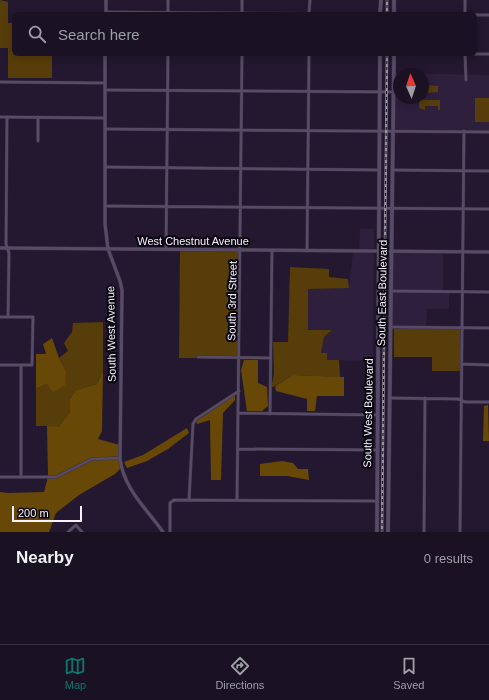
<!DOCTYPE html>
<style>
:root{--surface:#1a1223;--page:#231b2b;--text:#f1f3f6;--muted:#9f9ea6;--line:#383241;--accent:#0f766e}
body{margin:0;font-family:Arial,sans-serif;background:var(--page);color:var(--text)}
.compass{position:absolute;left:393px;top:68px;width:36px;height:36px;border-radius:50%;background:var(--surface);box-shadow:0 2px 10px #0003;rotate:357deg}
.scale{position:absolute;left:12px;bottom:10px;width:70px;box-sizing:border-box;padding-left:4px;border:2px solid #f7f2fd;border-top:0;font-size:11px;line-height:14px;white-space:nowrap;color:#f7f2fd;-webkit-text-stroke:3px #0a0610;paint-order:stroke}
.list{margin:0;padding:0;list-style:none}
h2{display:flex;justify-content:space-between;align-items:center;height:52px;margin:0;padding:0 16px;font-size:17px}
h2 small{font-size:13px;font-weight:400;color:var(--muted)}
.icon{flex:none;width:22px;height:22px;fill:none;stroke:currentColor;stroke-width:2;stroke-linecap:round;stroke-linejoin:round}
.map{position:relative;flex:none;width:489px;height:532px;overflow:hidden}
.search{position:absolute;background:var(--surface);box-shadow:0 2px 10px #0003;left:12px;right:12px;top:12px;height:44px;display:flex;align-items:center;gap:10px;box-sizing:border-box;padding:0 14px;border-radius:6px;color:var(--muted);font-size:15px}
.sheet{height:112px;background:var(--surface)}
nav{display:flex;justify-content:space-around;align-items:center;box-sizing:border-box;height:56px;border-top:1px solid var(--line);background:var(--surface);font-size:11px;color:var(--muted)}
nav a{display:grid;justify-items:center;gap:2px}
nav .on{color:var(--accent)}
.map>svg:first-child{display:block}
.built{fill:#2e1f3d;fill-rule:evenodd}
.green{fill:#573d09}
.forest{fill:#684807}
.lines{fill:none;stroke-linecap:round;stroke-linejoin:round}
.minor-casing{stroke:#3c3345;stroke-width:3.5}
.tertiary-casing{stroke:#3c3345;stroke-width:4}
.secondary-casing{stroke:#3c3345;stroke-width:4.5}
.minor{stroke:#584b67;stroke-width:2.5}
.tertiary{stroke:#584b67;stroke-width:3}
.secondary{stroke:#584b67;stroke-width:3.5}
.rail-casing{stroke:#9991a2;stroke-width:2.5}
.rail{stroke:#0a0610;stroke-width:1;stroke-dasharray:3;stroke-linecap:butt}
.labels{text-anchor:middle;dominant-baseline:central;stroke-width:4;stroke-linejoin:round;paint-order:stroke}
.street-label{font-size:11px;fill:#f7f2fd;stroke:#0a0610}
</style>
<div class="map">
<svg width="489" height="532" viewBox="0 0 489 532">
<rect width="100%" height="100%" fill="#23182f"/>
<path class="built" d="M393,73L489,75V132L393,131ZM399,74H423V98H399Z
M360,229H374L373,361L327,360L321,353L324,337L331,330L308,331V288H349L353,251H359Z
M384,239L394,252H443V291L449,292V309H427L426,327H392L383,330Z"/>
<path class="green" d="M0,0L8,2V23H14V54H52V78H8V48H0Z
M423,85L438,86V92L423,93Z
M475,98H489V122H475Z
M419,100H440V110H438V106H425V110L419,108Z
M180,249L240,250L239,358H179Z
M290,267L329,269V277L348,279L349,288L308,289V330H332L324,337L321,353H327V360H339L340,377L293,375L271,388L274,374L273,342H288Z
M103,322V371L97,384L76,390L70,399V412L59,428L47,426H36V389L47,384L66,371L59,358L68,351L64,343L72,332L73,323Z
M394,329H460V371H432V357H394Z"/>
<path class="forest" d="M52,338L59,358L66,371L65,385L53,392L47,384L36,389V354H46L43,344Z
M244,360H258V383L267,387L268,406L262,411H247L241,370Z
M103,371L102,431L98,439L120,445V469L115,474L79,495L56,513L49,532H0V492L8,493L44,492L48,477L47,426L59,427L70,412V399L76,390L97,384Z
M293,375L344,377V396H317L315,411H307V399L276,391L275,386Z
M235,395V400L223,413L221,480H211L210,420L197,424L196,421Z
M488,405L489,441H483L484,406Z
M187,428L189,433L168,449L147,461L127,468L124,462L143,455Z
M282,461L293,463L298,469H308L309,480L287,476H260V464Z"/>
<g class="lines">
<defs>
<path id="minor" d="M106,12L347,14
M168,13V0
M242,13V0
M309,13L310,0
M465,14V0
M475,15H489
M465,54L466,80
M475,54H489
M0,82L105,83
M105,90L393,92
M0,117L105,118
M7,117L6,244L9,253L8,317
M105,129L489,132
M38,141V117
M105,167L379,170
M393,170L489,171
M105,206L489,209
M166,249L168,54
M307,251L309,54
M391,291L489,292
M0,317H33L32,365H0
M391,327L489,328
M198,357L271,358
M462,364L489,365
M390,398L458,399L465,402H489
M238,413L377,415
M270,414L272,251
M238,449L377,450
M0,477H56L92,459L120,458
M21,477V365
M189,500L193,424L196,419L239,391
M237,500L242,54
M68,532L76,525L82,532
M170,532V503L174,500L377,501
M424,532L425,398
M460,532L464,131"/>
<path id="tertiary" d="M106,14V0
M105,54V224L108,249L120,281L122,290L120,459C124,489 146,508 163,532
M0,248L489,252"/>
<path id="secondary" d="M380,14L381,0
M394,14V0
M377,532L380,54
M388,532L394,54"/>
</defs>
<use href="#minor" class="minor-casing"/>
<use href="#tertiary" class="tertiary-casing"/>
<use href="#secondary" class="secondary-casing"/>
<use href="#minor" class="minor"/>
<use href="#tertiary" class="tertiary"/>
<use href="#secondary" class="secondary"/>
<defs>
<path id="rail" d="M387,14V0
M382,532L387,54"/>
</defs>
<use href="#rail" class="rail-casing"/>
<use href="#rail" class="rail"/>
</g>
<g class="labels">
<g class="street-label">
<text x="193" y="241">West Chestnut Avenue</text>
<text transform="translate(382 293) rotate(-89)">South East Boulevard</text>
<text transform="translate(232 301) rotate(-89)">South 3rd Street</text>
<text transform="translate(111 334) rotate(-91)">South West Avenue</text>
<text transform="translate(368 413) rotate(-89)">South West Boulevard</text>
</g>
</g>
</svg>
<svg class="compass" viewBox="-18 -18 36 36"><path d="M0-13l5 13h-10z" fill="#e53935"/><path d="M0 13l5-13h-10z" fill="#9f9ea6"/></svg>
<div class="scale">200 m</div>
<div class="search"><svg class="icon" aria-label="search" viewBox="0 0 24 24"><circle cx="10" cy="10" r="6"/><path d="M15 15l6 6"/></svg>Search here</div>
</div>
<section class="sheet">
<h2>Nearby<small>0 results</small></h2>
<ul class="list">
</ul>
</section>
<nav>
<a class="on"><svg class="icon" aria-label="map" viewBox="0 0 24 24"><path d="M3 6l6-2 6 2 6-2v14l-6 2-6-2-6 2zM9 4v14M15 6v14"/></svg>Map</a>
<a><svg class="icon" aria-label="directions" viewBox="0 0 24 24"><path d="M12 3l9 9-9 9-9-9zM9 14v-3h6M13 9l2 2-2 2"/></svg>Directions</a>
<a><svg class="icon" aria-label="saved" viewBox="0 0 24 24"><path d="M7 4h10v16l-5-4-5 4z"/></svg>Saved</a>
</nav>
